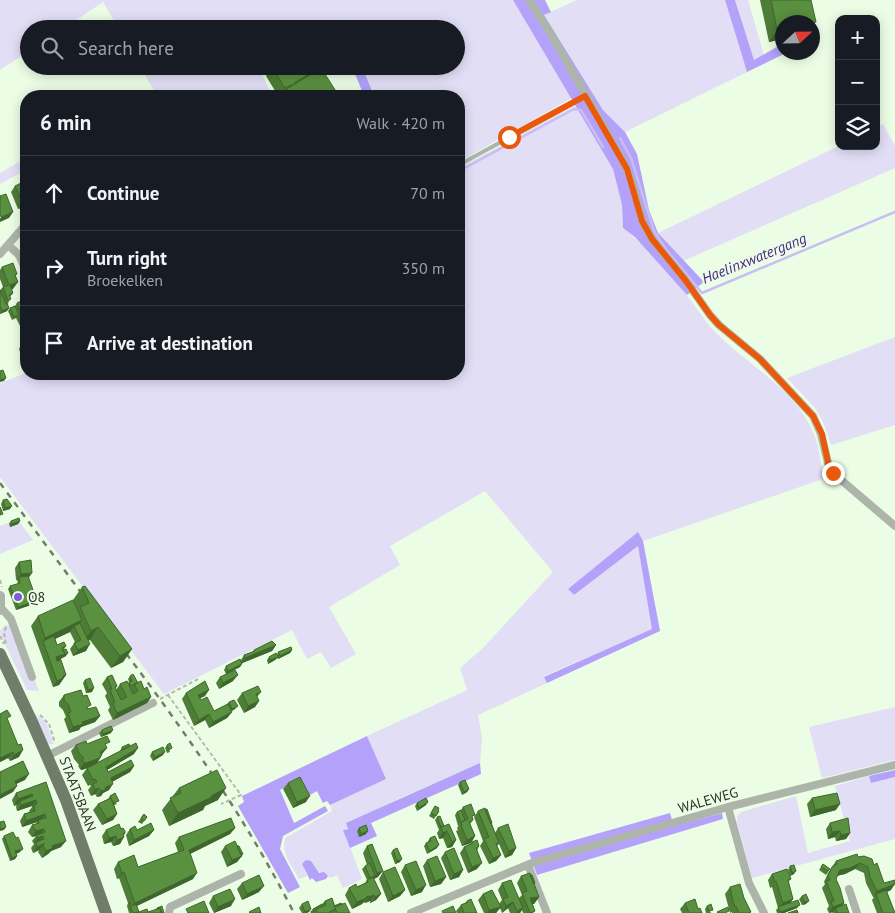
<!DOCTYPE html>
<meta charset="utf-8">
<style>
:root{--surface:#171b24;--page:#20242c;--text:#f1f3f6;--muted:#9ea1a6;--line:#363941}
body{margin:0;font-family:"PT Sans",sans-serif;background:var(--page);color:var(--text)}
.controls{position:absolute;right:15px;top:15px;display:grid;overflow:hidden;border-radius:10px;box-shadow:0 2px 12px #0003}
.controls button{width:45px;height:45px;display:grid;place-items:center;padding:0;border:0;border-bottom:1px solid var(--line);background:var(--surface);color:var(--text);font:25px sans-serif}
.compass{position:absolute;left:775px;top:15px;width:45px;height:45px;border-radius:50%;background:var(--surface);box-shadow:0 2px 12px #0003;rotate:68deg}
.stop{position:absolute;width:15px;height:15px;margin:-11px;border:4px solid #ea580c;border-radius:50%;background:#fff}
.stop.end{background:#ea580c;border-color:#fff;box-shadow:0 1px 5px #0008}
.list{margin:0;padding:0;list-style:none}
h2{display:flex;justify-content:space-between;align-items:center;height:65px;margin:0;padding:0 20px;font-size:21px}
h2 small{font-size:16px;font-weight:400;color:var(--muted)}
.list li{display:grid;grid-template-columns:32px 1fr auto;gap:15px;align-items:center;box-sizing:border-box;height:75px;padding:0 20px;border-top:1px solid var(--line)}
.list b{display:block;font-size:19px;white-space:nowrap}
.list p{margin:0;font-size:16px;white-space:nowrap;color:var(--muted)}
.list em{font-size:16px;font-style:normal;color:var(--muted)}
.icon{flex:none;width:28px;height:28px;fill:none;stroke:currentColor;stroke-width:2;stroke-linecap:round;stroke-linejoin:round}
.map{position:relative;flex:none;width:895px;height:913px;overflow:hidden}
.search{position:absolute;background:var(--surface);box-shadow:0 2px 12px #0003;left:20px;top:20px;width:445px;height:55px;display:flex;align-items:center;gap:12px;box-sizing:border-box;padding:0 18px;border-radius:28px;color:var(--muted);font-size:19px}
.panel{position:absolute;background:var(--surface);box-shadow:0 2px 12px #0003;left:20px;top:90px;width:445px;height:290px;border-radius:20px}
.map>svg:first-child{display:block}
.green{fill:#e1def6}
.forest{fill:#b3a1fa}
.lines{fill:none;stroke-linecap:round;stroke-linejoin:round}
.stream{stroke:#c7bef4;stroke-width:2.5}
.path{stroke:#aebca8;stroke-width:2;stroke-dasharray:4 2.5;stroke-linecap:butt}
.service{stroke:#adb5aa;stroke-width:4}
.minor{stroke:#adb5aa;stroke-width:8}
.tertiary{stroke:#adb5aa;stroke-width:10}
.primary{stroke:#707d6b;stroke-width:12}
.rail{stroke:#737d6f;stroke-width:2.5;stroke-dasharray:6 6;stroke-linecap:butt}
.wall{fill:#4d7d37}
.shaded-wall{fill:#3f662d}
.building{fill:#5a9140;stroke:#3f662d}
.route{stroke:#ea580c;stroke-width:6}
.poi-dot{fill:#7f5dd7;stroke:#ecfde5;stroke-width:2}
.labels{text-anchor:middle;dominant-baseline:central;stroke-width:4;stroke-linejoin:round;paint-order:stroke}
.poi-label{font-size:14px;fill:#2b3229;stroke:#ecfde5;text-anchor:start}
.street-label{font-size:14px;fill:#2b3229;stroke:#ecfde5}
.water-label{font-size:15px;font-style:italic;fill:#4a288d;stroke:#ecfde5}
</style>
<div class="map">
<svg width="895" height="913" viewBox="0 0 895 913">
<rect width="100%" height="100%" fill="#ecfde5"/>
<path class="green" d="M0,0H513L572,98L459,162V96H374L362,66H456V29H347L343,19L321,29H119L103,2L63,29H29V51L0,70Z
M577,0H725L747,72L625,132L603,110L544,15Z
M735,0H748L764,55L754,60Z
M140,66H265L260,69L272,96H157Z
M576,105L613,169L622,205L623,228C645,244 669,273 686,294C695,305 702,317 711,328C743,362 798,390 815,437C820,450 821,465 823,479L643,541L638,532L568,589L574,595L638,546L653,629L544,676L547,683L478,715L482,738L480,763L396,800L344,830L362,879L343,888L337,875L330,878L328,876L302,864L307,876L299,879C292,866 281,854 285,838L332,811L330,805L386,779L367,736L467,690L460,668L483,648L553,572L485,491L390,546L400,565L329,607L356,654L331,668L321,652L307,659L292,630L164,694L0,477V383L26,373L459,374V168Z
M883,124L895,146V168L683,261L658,233L839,146H876V127Z
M26,158V170L0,184V173Z
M895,337V425L831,445L823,422L815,408L787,378Z
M17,519L33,540L0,554V526Z
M5,625L10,626L12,629L29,680L34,678L39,691L27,690L1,636L0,631Z
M895,707V760L822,778L809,727Z
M34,713L46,722L54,744H48Z
M869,776L871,783L895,777V839L752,878L737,823V816L741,812L796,796L808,853L850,841L835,786Z"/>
<path class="forest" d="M513,0H545L551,12L544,15L603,110L625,132L637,154L649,210L658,233L704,282L687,295L635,237L623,228L622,205L613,169Z
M725,0H735L754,60L782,44V52L786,53L747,72Z
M352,66H362L374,96H364Z
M638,532L643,541L660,631L547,683L544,677L652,629L638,546L574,595L568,589Z
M367,736L386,779L330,805L327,801L323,803L317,791L306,797L296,781L280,790L294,823L325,806L328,811L283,836L280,849L300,887L288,893L238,806L244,802L242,796Z
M480,763L481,774L371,823L377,836L350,848L343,830L348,829L346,823Z
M895,770V777L871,783L869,776Z
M670,813L674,826L722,813L723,819L537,875L529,853Z
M306,860L311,861L319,873L324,872L328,876L326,879L316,882L312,878L310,880L302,864Z"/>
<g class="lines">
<path class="stream" d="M620,138L631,158L654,231L665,248L702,293L895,212
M459,171L574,109L581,110L603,147"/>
<path class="path" d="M0,580L2,587
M6,627L4,633L6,645
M0,636L4,644
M168,695L241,795L221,804
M160,699L200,678
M40,715L49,724L55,743"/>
<path class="service" d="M459,165L585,96"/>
<path class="minor" d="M529,0L551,34L622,159L632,182L642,221L652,239L686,281L710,315L719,325L760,359L813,416L821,434L829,467L833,473L895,526
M8,245L19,255L26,271
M0,254L26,224
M1,608L11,619L32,677
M47,756L153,703
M728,807L749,883L764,913
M528,865L547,913
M849,889L857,913
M169,913L170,907L241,874
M411,913L532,863L728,807L895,765"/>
<path class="tertiary" d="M0,596V610"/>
<path class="primary" d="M0,654L32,722L66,800L106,913"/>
<path class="rail" d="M0,483L88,602
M119,644C184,730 245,817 294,913"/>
</g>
<path class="wall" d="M760,0H811L782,39L769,42Z
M272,67L312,74L339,96H275L277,94L266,76Z
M15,186L26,206L18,209L11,192Z
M2,267L17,274L15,276L13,289H11L13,293L10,297L8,304L9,308L7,311L0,314V290L3,287L0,279V270Z
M26,299V323L20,326L16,318L12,320L8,311L10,308L15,306L17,303Z
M26,336V356H25L24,354L21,355L19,349L22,343V342Z
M3,500L10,509L3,511L1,504Z
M11,521H20L18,524L10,527L9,524Z
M19,562L37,601L34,604L16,610L8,589L10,586L18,584L17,580H16L15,568Z
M82,587L132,649L123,662L111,668L90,640H88L86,651L73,656L70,649L75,642L70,632L55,639L57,645L66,646L64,649L66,656L62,658L60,660L66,675L59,685L53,687L31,626L38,616L77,610L73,600Z
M276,645L272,651L242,663L240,667L226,674L224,670L226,666L241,660L244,655L252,652L254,650Z
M292,650L290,653L278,659L277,658L275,660L268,664L267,660L269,657L277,655L278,652Z
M130,676L151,697L147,703L113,720L108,710L110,707L105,696L107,693L102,684L107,677L117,686L116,688V690L120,684H128L129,682L128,679Z
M220,677L233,681L219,689L216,683Z
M85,680L92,692L86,693L83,683Z
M261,692L257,697L259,701L255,707L244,713L237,700L242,693Z
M186,693L205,696L200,698L201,700L214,711L227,704L229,702L235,709L231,711L232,712L227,718L209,728L205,720L194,726L182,699Z
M64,695L83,696L88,709L100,716L95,722L81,727L79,730L69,733L64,719L66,717L63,710L59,706V702Z
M0,714L8,721L19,757L10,761L8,758L0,762Z
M102,730L111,733L101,737L99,733Z
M87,744L106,747L107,748L101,755H102L97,763L120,751L122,747L134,754L107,770L108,772L134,766L130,772L112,782L109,790L103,793L101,796L97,797L95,794L91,796L88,790L91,786L90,785L88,786L82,775L87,768L89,767L82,770L80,769L78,766L79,765L74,759L71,751L76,745Z
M167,745L170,752L167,753L165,748Z
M152,752L163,755L153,761L150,756Z
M46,782L61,847L51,851L48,854L42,858L38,852L39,850L33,853L31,848L34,844L32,841L36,836L32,837L28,832L32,825L36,824L37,822L22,827L20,821L24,814L30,812L29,811L32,807V806L17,811L16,807L17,804L14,806L12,800L16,793Z
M460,782L469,789L467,792L462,795L458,785Z
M288,783L306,802L293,808L283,789Z
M179,788L218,800L205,806L203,810L169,826L162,810Z
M110,796L117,804L114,805L117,814L113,820L102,825L93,810L98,804L108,799Z
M812,798L836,810L810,817L807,804Z
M417,803L426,805L417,811L415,806Z
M435,806L439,811L434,819L429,816Z
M463,807L472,818L473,820L470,824L475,836L471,843L462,846L456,831L458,830L457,828L459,825L458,826L455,815L457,812L461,810Z
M478,811L492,823V824L495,833L498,828L516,848L512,855L505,858L499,844L497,846L501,855L496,861L489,864L480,846L483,841L474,817Z
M144,814L147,817L142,824L138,822Z
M437,817L456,840L452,847L447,848L443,838L439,839L437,833L439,830L435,820Z
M830,823L850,833L846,839L836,841L835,837L828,839L826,829Z
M235,828L230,834L190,854L193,879L137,906L139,912H148L156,910L157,908L164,913H129L127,906L128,903L119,878L117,879L114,869L118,862L138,867L178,852L175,843L179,837Z
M359,828L366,834L359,837L357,831Z
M121,829L125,833L120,844L113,846L111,842L104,844L102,836L106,830Z
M130,829L137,830H154L149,836L129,846L126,835Z
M4,836L20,852L16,854L17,856L15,859L10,861L2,839Z
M430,838L437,848L427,854L424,846L426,843L428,842V841Z
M472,842L479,846L477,851V869L468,873L460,853L464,847L470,844Z
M372,844L378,877L374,879L381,894L376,900L370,903V901L365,903L364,902L362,904L352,909L345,895L349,888L357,887L365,883L367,880L362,869L365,866L367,865L363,853L367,846Z
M225,846L242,856L237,862L227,867L221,852Z
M393,850L400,862L395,864L391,853Z
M445,852L463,870L459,877L450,880L441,858Z
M858,857L874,865L884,883L891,890L887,892L895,913H877L872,900L874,897H873L866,883L864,873L855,869L845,874L837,876L836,879L844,903L842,906L849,913H832L833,912L829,913L827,909L829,906L822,888L825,884L824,882L828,873L836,861Z
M427,860L446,877L441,884L430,887L423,866Z
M823,864L830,869L826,875L819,870Z
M405,865L422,892L411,896L401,872Z
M790,866L794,874L790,876L788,870Z
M383,872L405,890L400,896L388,902L379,879Z
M772,874L791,879L788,882L793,899L791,902L797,908L784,913H777L776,910L778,908L772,887L770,888L768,880Z
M521,876L535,883L534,885L539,897L534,904H532L535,911L533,913H523L522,910L520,913H510L508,908L502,913L500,908L496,913H484L478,900L483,894L499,904L502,900L498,890L502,883L519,898L522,895L517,883Z
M242,883L259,892L242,900L237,889Z
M730,887L744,898L751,912L750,913H732V912L730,913L725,894Z
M213,896L231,906L214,913L209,903Z
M802,896L806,904L802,905L799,899Z
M325,901L334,906L350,913H311L310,912L313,909L322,904Z
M467,901L477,913H457L456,911L461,905L465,903Z
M685,903L702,913H682L680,909Z
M302,904L309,912L307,913H302L299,908Z
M707,906L711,913H706L705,909Z"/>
<path class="shaded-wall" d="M782,29V39L769,42L777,30Z
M26,202V206L18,209L23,203Z
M13,212L9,218L0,222V219L1,217Z
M18,282L13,289L5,292L10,285Z
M9,308L7,311L0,314L2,311Z
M26,321V323L20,326L22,322Z
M26,348V350L24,354L21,355Z
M6,378L4,381L0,382V380Z
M12,506L10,509L3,511L5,508Z
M20,521L18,524L10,527L12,524Z
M32,573L28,579L19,577L16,580L21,574Z
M37,601L34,604L16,610L18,607Z
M82,620L76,629L74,626L70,632L44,644L43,641L45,638Z
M98,627L90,640L82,643L91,631Z
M90,644L86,651L73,656L78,650Z
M276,645L272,651L240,664L245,658Z
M132,649L123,662L111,668L120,656Z
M292,650L290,653L278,659L280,656Z
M68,653L66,656L62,658L60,660L51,664L56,657Z
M278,657L275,660L268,664L270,660Z
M242,664L240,667L226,674L228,671Z
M66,675L59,685L53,687L57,681L63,676Z
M238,675L233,681L219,689L223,683Z
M94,688L92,692L86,693L88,690Z
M209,690L205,696L194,701L198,695Z
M151,697L147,703L113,720L117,713Z
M259,701L255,707L244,713L248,706Z
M238,706L235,709L230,712L232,709Z
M232,712L227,718L209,728L213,722Z
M209,714L205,720L194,726L199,720Z
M100,716L95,722L81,727L79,730L69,733L73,727L82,722Z
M113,730L111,733L101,737L103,734Z
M107,748L102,754L96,758L100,752Z
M138,748L134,754L102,773L106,767Z
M23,750L19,757L10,761L14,755Z
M13,752L8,758L0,762V758Z
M165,752L163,755L153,761L155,757Z
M102,755L96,765L82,770L80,769L84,763Z
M134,766L130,772L106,785L111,778Z
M29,774L25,780L10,787L15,781Z
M113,784L109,790L103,793L101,796L97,797L101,791Z
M17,786L13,792L0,799V795Z
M99,788L95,794L91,796L95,790Z
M226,788L218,800L205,806L203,810L169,826L178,813Z
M469,789L467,792L462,795L464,792Z
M32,794L28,801H20L17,805L14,806L18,799Z
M310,796L306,802L293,808L297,802Z
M36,800L32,806L17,811L21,805Z
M428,802L426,805L417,811L419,808Z
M840,804L836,810L810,817L815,810Z
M45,814L40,821L38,820L37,822L22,827L26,821Z
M117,814L113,820L102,825L107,819Z
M6,827L4,830L0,831V829Z
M235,828L230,834L184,857L189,850Z
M44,829L40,835H37L36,836L32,837L36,831Z
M154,830L149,836L129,846L134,840Z
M368,831L366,834L359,837L361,834Z
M447,831L443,838L439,839L443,833Z
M840,831L835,837L828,839L832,832Z
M125,833L122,838L124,837L120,844L113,846L117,840L123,834Z
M850,833L846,839L836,841L841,835Z
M43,836L39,842H36L34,844L38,838Z
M116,836L111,842L104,844L109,838Z
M475,836L471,843L462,846L467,840Z
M456,840L452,847L447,848L452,842Z
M66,841L61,847L51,851L48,854L42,858L46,851L52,846Z
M45,843L39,850L33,853L37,847Z
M439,845L437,848L427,854L430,851Z
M516,848L512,855L505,858L509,851Z
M23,849L20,852L13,855L15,851Z
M243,854L237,862L227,867L232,860Z
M501,855L496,861L489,864L493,858Z
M17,856L15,859L10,861L12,858Z
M402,859L400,862L395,864L397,861Z
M482,863L477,869L468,873L472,867Z
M860,863L855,869L845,874L835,876L840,870Z
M463,870L459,877L450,880L454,874Z
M383,871L378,877L373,879L377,873Z
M796,871L794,874L790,876L792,873Z
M124,872L119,878L117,879L122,873Z
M197,873L193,879L130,909L135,903Z
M446,877L441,884L430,887L435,881Z
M895,884L891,890L877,896L876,894L873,897L877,891Z
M426,885L422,892L411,896L416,890Z
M264,886L259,892L242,900L247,894Z
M405,890L400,896L388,902L393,896Z
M381,894L376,900L370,903L375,897Z
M374,895L370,901L365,903L369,897Z
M369,896L362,904L352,909L357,902Z
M539,897L534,904L527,905L530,898Z
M235,899L231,906L214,913L218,907Z
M793,899L788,906L778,909L783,903Z
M809,901L806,904L802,905L804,902Z
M513,902L508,908L502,913L506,906Z
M844,903L840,909L836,908L833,912L829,913L833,907Z
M800,905L797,908L784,913H779Z
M501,907L496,913H487L489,910Z
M523,908L520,913H516L517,911Z
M311,909L309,912L304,913L305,912Z"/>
<path class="building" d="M771,0H811L816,22L812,23L782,22V29L777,30Z
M342,24L344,29H331Z
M273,66H310L313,72L294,83L295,84L292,85H291L285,88L272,67Z
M321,68L339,96H278L277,95Z
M168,91L170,95L168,96H164L162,94Z
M25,181L26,183V202L23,203L15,186Z
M6,194L13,212L1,217L0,214V199H1L0,196Z
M13,263L17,274L15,275L18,282L10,285L13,293L9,295L11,299L8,301L3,287L9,285L2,267Z
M0,290L6,304H7L9,308L2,311L0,306Z
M26,299V313L22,315L17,303Z
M15,306L19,315L14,317L10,308Z
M26,315V321L22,322L20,318Z
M25,339H26V348L23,343L26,342Z
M3,370L6,378L0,380V371Z
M7,499L12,506L5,508L3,500Z
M0,507L3,514L0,515Z
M19,518L20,521L12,524L11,521Z
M31,560L32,573L21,574L19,562Z
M28,576L37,601L18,607L10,586L20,583L19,577Z
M85,586L132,649L120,656L98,627L91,631L80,607L89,603L82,587Z
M73,600L82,620L45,638L38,616Z
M80,623L90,644L78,650L74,643L81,640L74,626Z
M54,636L57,645L64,642L66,646L62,648L65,654L56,657L57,661L61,660L66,675L63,676V678L57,681L43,641Z
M272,641L276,645L245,658L244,655L255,651L254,650Z
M291,647L292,650L280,656L278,652Z
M66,649L68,653L64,655L65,654L63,650Z
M276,653L278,657L270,660L269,657Z
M240,659L242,664L228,671L226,666Z
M235,670L238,675L223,683L220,677Z
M133,674L138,683L131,686L129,682L132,681L130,676Z
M112,675L117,686L115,687L121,700L127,697L120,684L127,681L133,694L138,691L134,684L141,681L144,689L147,687L151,697L117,713L113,704L115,702L110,690L112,689L107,677Z
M90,678L94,688L88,690L85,680Z
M205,681L209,690L198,695L201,700L207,697L214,711L228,704L232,712L213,722L209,714L199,720L186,693Z
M258,686L261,692L256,694L259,701L248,706L242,693Z
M81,690L83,696L87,695L91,705L87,707V709L96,707L100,716L82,722L83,724L73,727L68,713L71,712L68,704L64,700V695Z
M234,700L238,706L232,709L229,702Z
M7,710L11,716L7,718L18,745L21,744L23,750L14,755L13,752L0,758V714Z
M111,726L113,730L103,734L102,730Z
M107,736L110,742L105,744L107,748L100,752L102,755L99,757L100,758L86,763H84L82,760L84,758L79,753L76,745L86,741L87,744Z
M136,743L138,748L106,767L108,772L131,760L134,766L111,778L113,784L106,787L105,790L101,791L99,788L95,790L93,784L97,782L95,779L93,780L87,768Z
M170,743L172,748L169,750L167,745Z
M129,744L130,746L123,749L122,747Z
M163,747L165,752L155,757L152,752Z
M23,761L29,774L15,781L17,786L0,795V772Z
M217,770L226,788L211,796L212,797L178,813L170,798L181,793L179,788Z
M300,777L310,796L297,802L288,783Z
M465,780L469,789L464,792L460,782Z
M46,782L66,841L52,846L53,848L46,851L43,845L45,843L37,847L36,842L44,839L43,836L38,838L37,835L45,832L44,829L36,831L32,825L39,823L38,820L46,818L45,814L26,821L24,814L35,811L34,805L37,804L36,800L21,805L20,801L33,796L32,794L18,799L16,793Z
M115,793L119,801L113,803L110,796Z
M837,793L840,804L815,810L812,798Z
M111,798L117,814L107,819L98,804Z
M426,798L428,802L419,808L417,803Z
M471,804L475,815L472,816L473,820L469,822L475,836L467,840L461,825H462L461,822L468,819L463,807Z
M435,806L439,808L438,810L439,811L436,816L431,813Z
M485,808L499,843L496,844L501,855L493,858L484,839L489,837L478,811Z
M487,809L492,823L491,824L485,810Z
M461,810L465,820L461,822L457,812Z
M144,814L147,817L144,821L141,818Z
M440,816L444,826L441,827L437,817Z
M231,818L235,828L189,850L197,873L135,903L124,872L122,873L118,862L134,855L138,867L184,850L179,837Z
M848,818L850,833L841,835L840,831L832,832L830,823Z
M4,821L6,827L0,829V822Z
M151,823L154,830L134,840L130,829L135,826L137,830Z
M119,824L121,829L123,828L125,831V833L123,834L124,837L117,840L116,836L109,838L106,830Z
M449,824L456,840L452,842L447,831L443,833L441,827Z
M508,824L516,848L509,851L498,828Z
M366,825L368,831L361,834L359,828Z
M13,832L16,838L18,837L23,849L15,851L17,856L12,858L4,836Z
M435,836L439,845L430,851L426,843L431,841L430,838Z
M477,840L479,846L476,848L482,863L472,867L464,847L473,843L472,842Z
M235,841L242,856L232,860L225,846Z
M372,844L383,871L377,873L367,846Z
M237,846H239L243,854L241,855Z
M397,848L402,859L397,861L393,850Z
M454,848L463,870L454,874L445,852Z
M857,854L858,857L864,856L872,859L874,865L877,863L884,883L895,880V884L877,891L870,877L868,867L860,863L850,868L840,870L836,879L840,888L844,903L833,907L831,902L834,901L826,881L830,880L828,876L832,867L837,864L836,861Z
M437,856L446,877L435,881L427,860Z
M416,861L426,885L416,890L405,865Z
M370,863L375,876L370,878L365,866Z
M823,864L830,869L828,871L821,867Z
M794,865L796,871L792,873L790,866Z
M395,867L405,890L393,896L383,872Z
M787,869L791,879L788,880L793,899L783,903L776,881L775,882L772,874Z
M530,873L539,897L530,898L535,911L530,913L522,893L527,891L521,876Z
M259,875L264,886L247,894L242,883Z
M530,875H532L535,883L534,884Z
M373,877L381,894L375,897L374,895L369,897V896L366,897L367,898L357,902L349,888L356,884L357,887L368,882L367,880Z
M511,880L523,908L517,911L513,902L506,906L503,899L508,897L502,883Z
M740,884L744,898L751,912L749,913H739L736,906L735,907L733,902L730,887Z
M230,889L235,899L218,907L213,896Z
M492,890L501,907L489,910L483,894Z
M886,890L895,913H883L876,894Z
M806,894L809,901L804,902L802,896Z
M332,898L335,907L345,903L350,913H337L335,908L334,910L328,913H318L316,909L326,905L325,901Z
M471,899L477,913H464L461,905L468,902L467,901Z
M695,899L698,909L700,908L702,913H689L685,903Z
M798,900L800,905L780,912L778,907Z
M204,901L209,913H188L186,909Z
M308,901L311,909L305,912L302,904Z
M129,902L133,906L136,904L139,912L133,913Z
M341,903L342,904L335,907L334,906Z
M322,904L323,906L316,909L314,912L313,909Z
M711,904L713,910L709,911L707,906Z
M846,904L849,913H837L836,908Z
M162,906L164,913H161L160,908L157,909V908Z
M453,906L456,913H443L442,911Z
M259,907L261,913H250L249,912Z
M728,907L729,911L725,913H718L717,912Z
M160,908L162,913H136L147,909L148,912Z
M797,910L798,913H788Z"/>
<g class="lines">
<path class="route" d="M509,137L585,96L627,169L642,221L652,239L686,281L710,315L719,325L760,359L813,416L822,434L829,467L833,473"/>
</g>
<circle class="poi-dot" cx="18" cy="597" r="5"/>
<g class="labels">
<g class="poi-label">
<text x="28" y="597">Q8</text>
</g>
<g class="street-label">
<text transform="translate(78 794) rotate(69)">STAATSBAAN</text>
<text transform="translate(708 800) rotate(-16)">WALEWEG</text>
</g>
<g class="water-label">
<text transform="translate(754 258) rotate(-22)">Haelinxwatergang</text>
</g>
</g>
</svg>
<div class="controls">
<button>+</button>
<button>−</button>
<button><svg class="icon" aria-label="layers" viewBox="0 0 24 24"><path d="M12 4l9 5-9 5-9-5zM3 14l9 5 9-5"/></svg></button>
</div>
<svg class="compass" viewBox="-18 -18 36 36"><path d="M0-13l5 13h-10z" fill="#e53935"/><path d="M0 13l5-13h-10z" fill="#9ea1a6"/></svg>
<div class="stop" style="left:509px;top:137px"></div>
<div class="stop end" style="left:833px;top:473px"></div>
<div class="search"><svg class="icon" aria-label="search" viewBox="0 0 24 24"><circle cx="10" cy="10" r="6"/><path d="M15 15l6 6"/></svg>Search here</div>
<section class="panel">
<h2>6 min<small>Walk · 420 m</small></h2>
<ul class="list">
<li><svg class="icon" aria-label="ahead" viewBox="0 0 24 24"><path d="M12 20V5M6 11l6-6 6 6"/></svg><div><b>Continue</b></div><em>70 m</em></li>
<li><svg class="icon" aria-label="right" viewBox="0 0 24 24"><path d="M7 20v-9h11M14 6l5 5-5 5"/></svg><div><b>Turn right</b><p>Broekelken</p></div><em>350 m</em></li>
<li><svg class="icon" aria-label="arrive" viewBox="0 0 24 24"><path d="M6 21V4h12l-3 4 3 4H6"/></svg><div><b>Arrive at destination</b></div></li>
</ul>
</section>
</div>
